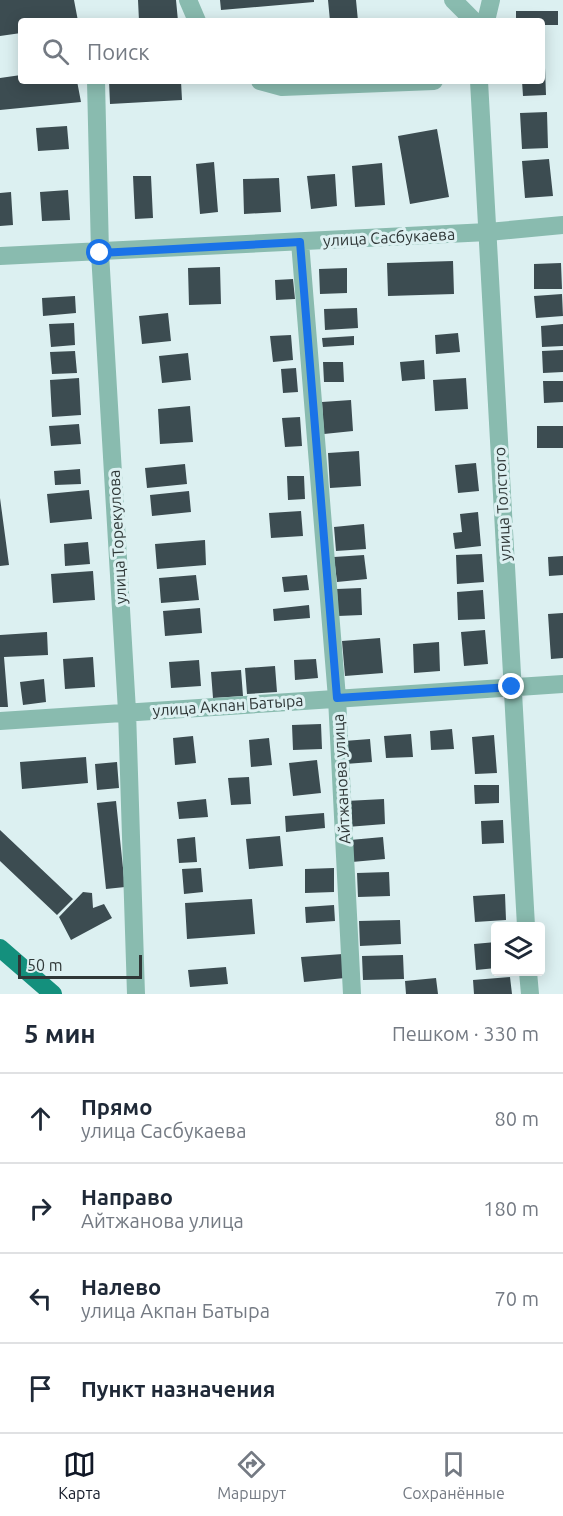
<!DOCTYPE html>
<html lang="ru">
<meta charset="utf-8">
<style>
:root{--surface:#fff;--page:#f6f6f7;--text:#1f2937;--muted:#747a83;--line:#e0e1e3;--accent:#111827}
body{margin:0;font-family:Ubuntu,sans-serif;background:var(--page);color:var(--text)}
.controls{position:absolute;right:18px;bottom:18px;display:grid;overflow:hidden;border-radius:6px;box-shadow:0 3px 15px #0003}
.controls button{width:54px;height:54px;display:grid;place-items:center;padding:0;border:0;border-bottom:2px solid var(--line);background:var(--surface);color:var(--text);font:30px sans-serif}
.scale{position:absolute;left:18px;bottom:15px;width:124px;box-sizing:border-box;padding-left:6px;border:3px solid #2f3737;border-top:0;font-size:16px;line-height:21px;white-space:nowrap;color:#2f3737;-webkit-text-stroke:4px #dcf0f1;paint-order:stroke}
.stop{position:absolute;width:18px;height:18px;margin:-14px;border:4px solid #1a73e8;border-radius:50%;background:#fff}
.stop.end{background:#1a73e8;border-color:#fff;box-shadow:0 2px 6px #0008}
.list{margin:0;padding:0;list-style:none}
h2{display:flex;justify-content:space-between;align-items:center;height:78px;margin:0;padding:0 24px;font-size:26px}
h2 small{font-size:20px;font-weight:400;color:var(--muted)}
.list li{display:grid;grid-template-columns:39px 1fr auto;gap:18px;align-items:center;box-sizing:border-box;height:90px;padding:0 24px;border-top:2px solid var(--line)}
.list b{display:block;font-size:22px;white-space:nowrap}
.list p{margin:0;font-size:20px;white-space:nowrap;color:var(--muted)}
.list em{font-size:20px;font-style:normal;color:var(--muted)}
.icon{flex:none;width:33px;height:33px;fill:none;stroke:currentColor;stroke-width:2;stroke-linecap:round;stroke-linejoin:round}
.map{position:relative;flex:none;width:563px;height:994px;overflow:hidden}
.search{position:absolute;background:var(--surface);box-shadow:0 3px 15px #0003;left:18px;right:18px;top:18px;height:66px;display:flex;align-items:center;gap:15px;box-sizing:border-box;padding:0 21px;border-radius:6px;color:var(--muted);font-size:22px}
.sheet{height:438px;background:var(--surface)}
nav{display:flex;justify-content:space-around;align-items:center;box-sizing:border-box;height:84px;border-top:2px solid var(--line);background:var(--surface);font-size:16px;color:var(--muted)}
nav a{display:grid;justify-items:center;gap:3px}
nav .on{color:var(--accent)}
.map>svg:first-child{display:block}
.building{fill:#3c4c51}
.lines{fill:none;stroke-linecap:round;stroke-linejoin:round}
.minor{stroke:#89bbaf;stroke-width:18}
.major{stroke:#14907d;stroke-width:18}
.route{stroke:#1a73e8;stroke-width:8}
.labels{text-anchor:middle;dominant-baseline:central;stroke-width:6;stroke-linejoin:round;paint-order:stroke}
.street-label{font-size:16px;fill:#2f3737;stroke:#dcf0f1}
</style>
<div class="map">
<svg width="563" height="994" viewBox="0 0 563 994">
<rect width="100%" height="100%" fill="#dcf0f1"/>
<path class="building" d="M0,0H74L78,21H21V33L0,36Z
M138,0H176L178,21H139Z
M220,0H314V2L221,10Z
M328,0H356L358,21H330Z
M516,11H558V25H542V21H516Z
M542,68H545L546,95L523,96L522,81H542Z
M21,75V81H77L81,102L0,110V78Z
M109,81H181L182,100L110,104Z
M547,112L548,148L522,149L520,113Z
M67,126L69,149L38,151L36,128Z
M437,129L449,197L410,204L398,136Z
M549,159L553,196L525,198L522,161Z
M214,162L218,212L200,214L196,164Z
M382,163L385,205L355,207L352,166Z
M335,174L337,206L311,209L307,176Z
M133,176H151L153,218L135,219Z
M279,178L281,212L244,214L243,179Z
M68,190L70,220L42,221L40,192Z
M11,192L13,225L0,226V193Z
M453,261L454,294L388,296L387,263Z
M561,263L562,289H534V264Z
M220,267L221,304L189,305L188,268Z
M347,268V293L320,294L319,269Z
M293,279L295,299L276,300L275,280Z
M562,294L563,316L536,318L534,296Z
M75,296L76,313L43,316L42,298Z
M357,308L358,328L325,330L324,309Z
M168,313L171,341L142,344L139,316Z
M74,323L75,345L51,347L49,324Z
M563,324V346L542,347L541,326Z
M458,333L460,352L436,354L435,335Z
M291,335L293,360L273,362L270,336Z
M354,336V345L323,347L322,338Z
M563,350V372L543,373L542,351Z
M75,351L77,373L52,374L50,352Z
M188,353L191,380L162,383L159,356Z
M424,360L425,379L402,381L400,362Z
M323,362H343L344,382H324Z
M296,368L298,392L283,393L281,369Z
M79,378L81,415L52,417L50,380Z
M466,378L468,409L435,411L433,380Z
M543,381H563V402L544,403Z
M351,400L353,431L324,434L322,402Z
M190,406L193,442L160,444L158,409Z
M300,417L302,446L285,447L282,418Z
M79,424L81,444L51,446L49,426Z
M537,426H563V448H537Z
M359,451L361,486L330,488L328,453Z
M476,463L479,491L458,493L455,465Z
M185,464L187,484L147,488L145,468Z
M80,469L81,484L55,485L54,471Z
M287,476H304L305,499L288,500Z
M89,490L92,519L50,523L47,494Z
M189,491L191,512L152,516L150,495Z
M0,498L9,565L0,566Z
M301,511L303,536L271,538L269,513Z
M478,512L481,546L455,549L453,533L462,532L460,514Z
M364,524L366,549L336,551L334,527Z
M205,540L206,565L157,569L155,544Z
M88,542L90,564L65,566L64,544Z
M482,554L484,582L457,584L456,555Z
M364,555L367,579L337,582L334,557Z
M563,556V575L549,576L548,557Z
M93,571L95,600L53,603L51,574Z
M196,575L199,600L161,603L159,578Z
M307,575L309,590L284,592L282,577Z
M361,588L362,615L338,616L337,589Z
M483,590L485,619L458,620L457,592Z
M309,605L310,618L274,621L273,609Z
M200,608L202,633L165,636L163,611Z
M563,613V658L551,659L548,614Z
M485,630L488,664L464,666L461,632Z
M47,632L48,655L4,657L8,707H0V635Z
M380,638L383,673L345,676L342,641Z
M439,642L440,671L414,673L413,644Z
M93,657L95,687L65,689L63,659Z
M316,659L318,678L295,680L294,660Z
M199,660L201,686L171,688L169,662Z
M275,666L277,692L247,694L245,668Z
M241,670L243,696L213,698L211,672Z
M44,679L46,702L23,705L20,682Z
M321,724L322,749L293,750L292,725Z
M452,729L454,749L431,750L430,731Z
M411,734L413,757L386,758L384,736Z
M494,735L497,773L475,774L472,737Z
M193,736L196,763L175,765L173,738Z
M269,738L272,765L251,767L249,740Z
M370,739L372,762L345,764L344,741Z
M86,757L88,783L22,789L20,762Z
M317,760L321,793L293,796L289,763Z
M117,762L119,788L97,790L95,764Z
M249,777L251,804L231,805L228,778Z
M474,785H499V803L475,804Z
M206,799L208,817L179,819L177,802Z
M384,799L385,824L347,827L346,801Z
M116,801L125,887L106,889L97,803Z
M324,813L325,828L286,832L285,816Z
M503,820L504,843L482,844L481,821Z
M0,830L73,899L57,915L0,861Z
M280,836L283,866L249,869L246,839Z
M195,837L197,862L179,863L177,839Z
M383,837L385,859L352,862L350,840Z
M201,868L203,892L184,894L182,869Z
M334,868V892L305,893V869Z
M389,872L390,896L358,897L357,873Z
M83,892L92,893L93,908L104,904L112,918L71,940L59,917Z
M505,894L506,920L475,922L473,896Z
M252,899L255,934L187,939L185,903Z
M334,905L335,921L306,923L305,907Z
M400,920L401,944L360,946L359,921Z
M496,942V968L476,970L474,944Z
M343,954L345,978L304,982L301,957Z
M403,955L404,979L363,980L362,956Z
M226,967L228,984L190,987L188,970Z
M510,977L512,994H474L473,980Z
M436,978L438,994H406L405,981Z"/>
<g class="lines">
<path class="minor" d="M188,0L197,21
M453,0L474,21
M486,21L491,0
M96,81L100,253L127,711L136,994
M260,81L282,87L434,81
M479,81L526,926
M300,242L337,698L352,994
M0,256L488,232L563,225
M0,721L563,684
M528,972L530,994"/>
<path class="major" d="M0,948L53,994"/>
</g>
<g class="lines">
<path class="route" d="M100,253L300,242L337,698L512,687"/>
</g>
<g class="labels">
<g class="street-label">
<text transform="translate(389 237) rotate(-3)">улица Сасбукаева</text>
<text transform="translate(502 504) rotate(-93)">улица Толстого</text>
<text transform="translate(117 537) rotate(-93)">улица Торекулова</text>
<text transform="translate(228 705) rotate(-4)">улица Акпан Батыра</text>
<text transform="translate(341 779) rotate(-93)">Айтжанова улица</text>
</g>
</g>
</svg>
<div class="controls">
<button><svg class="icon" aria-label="layers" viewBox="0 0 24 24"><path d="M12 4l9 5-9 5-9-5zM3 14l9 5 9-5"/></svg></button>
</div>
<div class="scale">50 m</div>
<div class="stop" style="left:100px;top:253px"></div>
<div class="stop end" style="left:512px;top:687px"></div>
<div class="search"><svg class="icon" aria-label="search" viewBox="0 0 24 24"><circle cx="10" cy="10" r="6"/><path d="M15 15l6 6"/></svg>Поиск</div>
</div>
<section class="sheet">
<h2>5 мин<small>Пешком · 330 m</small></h2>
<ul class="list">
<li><svg class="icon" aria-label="ahead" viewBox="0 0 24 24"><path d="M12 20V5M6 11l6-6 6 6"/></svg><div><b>Прямо</b><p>улица Сасбукаева</p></div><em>80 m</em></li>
<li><svg class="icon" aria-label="right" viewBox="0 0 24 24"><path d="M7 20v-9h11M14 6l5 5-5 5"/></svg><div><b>Направо</b><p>Айтжанова улица</p></div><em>180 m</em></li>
<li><svg class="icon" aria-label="left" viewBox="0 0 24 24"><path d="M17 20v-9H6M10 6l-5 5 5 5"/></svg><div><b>Налево</b><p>улица Акпан Батыра</p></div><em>70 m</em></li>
<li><svg class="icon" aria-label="arrive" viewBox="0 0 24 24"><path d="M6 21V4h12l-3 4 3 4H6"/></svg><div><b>Пункт назначения</b></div></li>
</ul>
</section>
<nav>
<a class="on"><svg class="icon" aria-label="map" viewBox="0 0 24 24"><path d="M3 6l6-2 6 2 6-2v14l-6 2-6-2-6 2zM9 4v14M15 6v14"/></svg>Карта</a>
<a><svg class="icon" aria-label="directions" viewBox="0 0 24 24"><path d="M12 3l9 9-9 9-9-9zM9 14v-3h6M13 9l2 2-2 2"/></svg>Маршрут</a>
<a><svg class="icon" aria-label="saved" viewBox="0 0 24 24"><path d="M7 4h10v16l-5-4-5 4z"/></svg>Сохранённые</a>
</nav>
